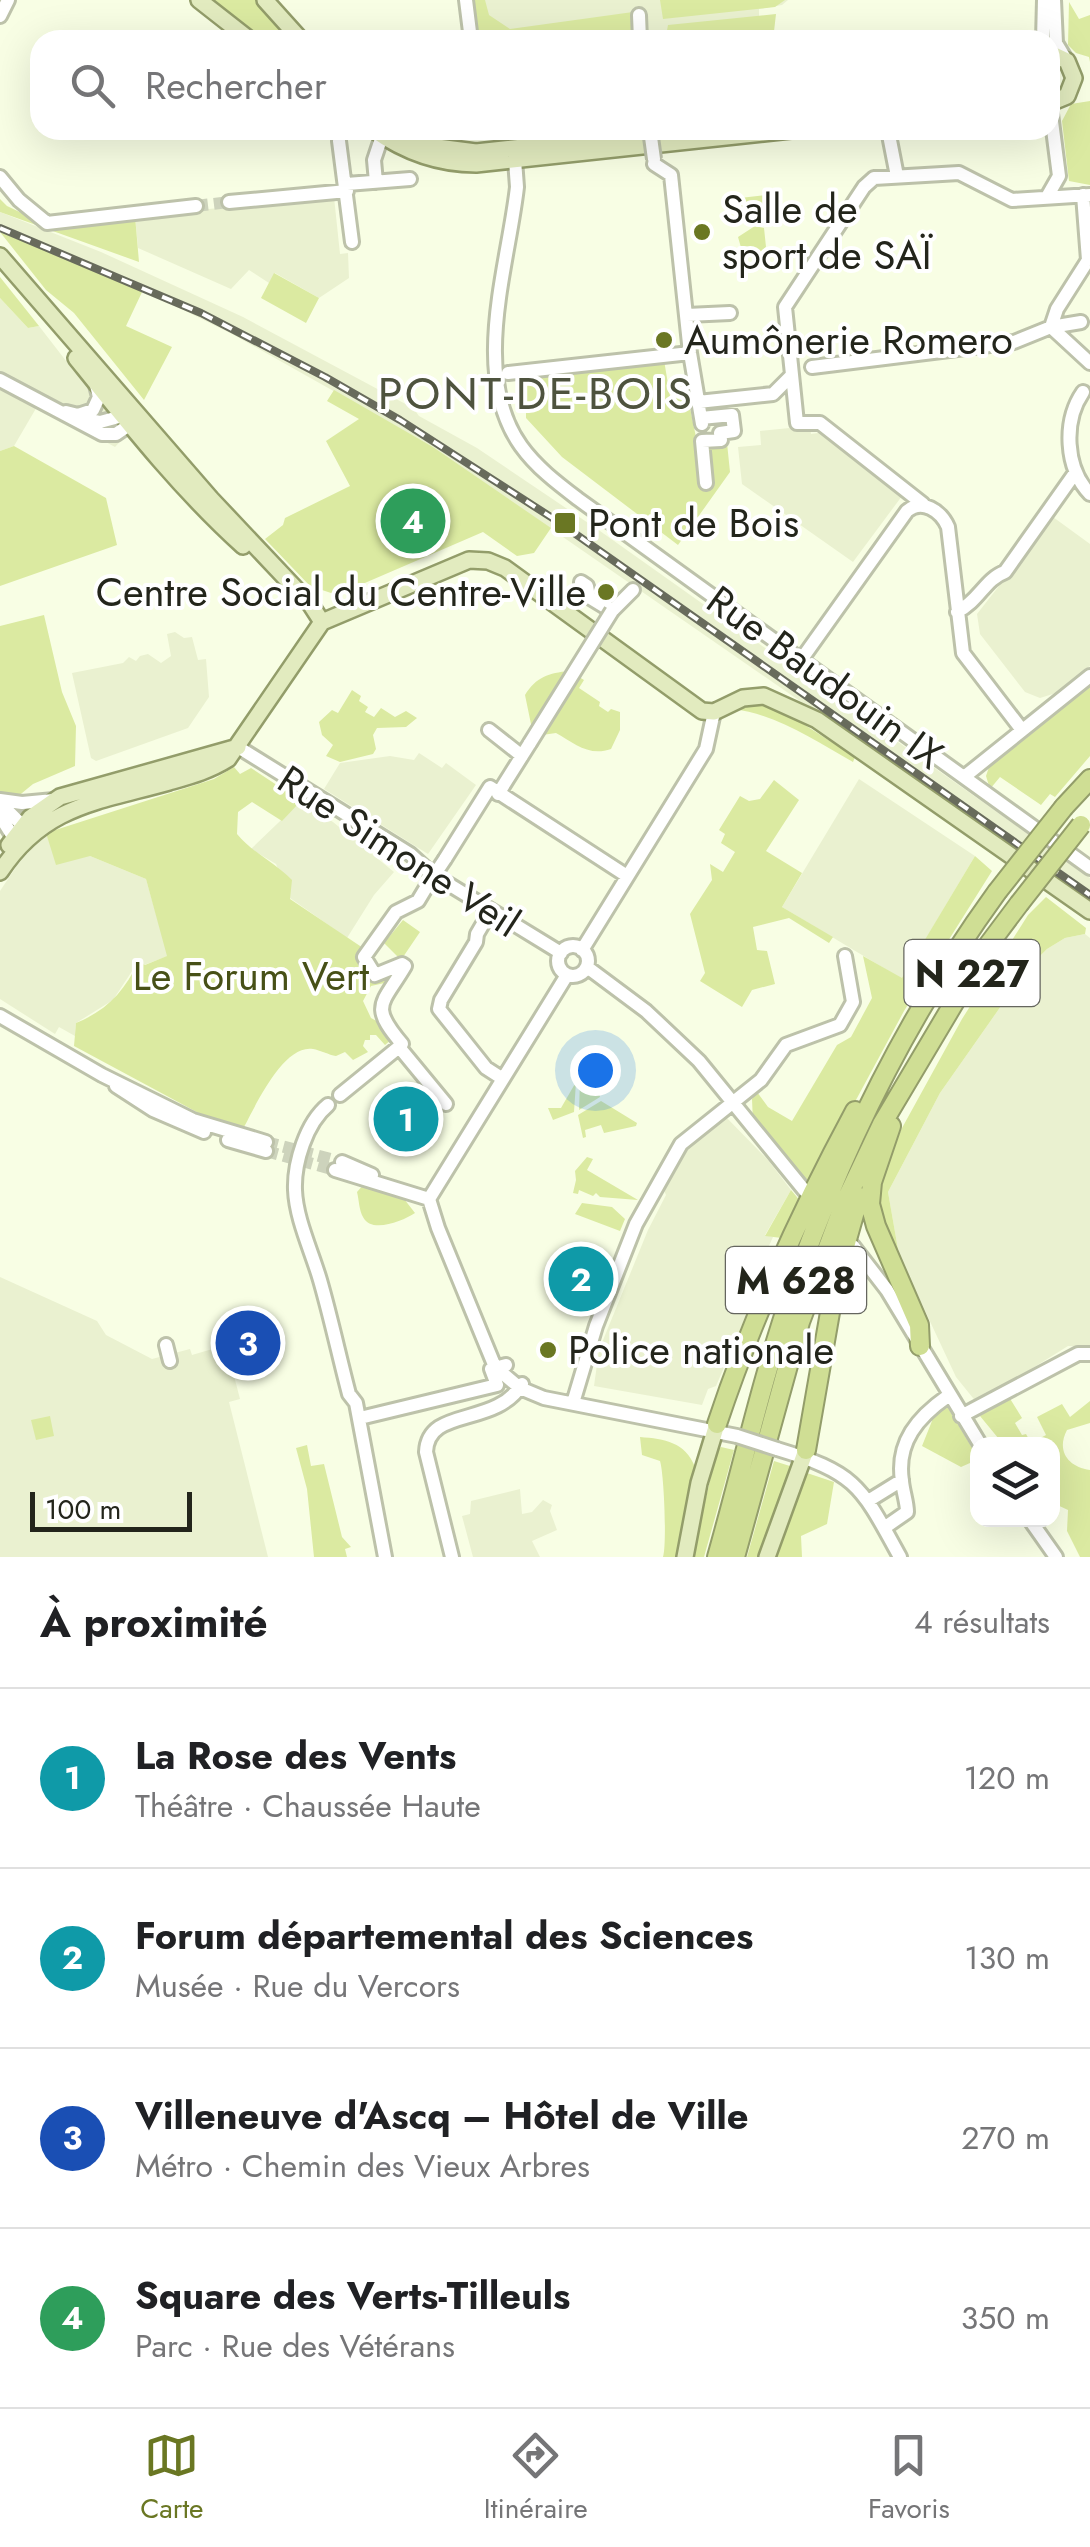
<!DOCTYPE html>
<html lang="fr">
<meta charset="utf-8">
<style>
:root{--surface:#fff;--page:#f6f6f6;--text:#202124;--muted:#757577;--line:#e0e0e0;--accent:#6a7723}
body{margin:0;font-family:Jost,sans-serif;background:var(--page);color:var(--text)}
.controls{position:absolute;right:30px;bottom:30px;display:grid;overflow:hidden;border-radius:20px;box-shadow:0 10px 40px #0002}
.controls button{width:90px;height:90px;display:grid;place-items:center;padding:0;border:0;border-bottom:2px solid var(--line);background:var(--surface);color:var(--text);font:50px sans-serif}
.scale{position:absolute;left:30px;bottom:25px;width:162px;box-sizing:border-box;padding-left:10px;border:5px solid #23251b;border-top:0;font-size:28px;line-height:35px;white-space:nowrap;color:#23251b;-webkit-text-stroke:8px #fff;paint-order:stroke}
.you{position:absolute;left:595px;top:1070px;width:35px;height:35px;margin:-25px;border:8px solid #fff;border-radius:50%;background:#1a73e8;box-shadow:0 0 0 15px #1a73e833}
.badge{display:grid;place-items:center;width:65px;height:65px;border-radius:50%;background:var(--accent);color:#fff;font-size:32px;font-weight:700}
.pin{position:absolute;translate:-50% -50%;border:5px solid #fff;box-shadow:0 2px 10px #0006}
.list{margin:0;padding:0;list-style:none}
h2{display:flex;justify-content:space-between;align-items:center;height:130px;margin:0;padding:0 40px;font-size:42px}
h2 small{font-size:32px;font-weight:400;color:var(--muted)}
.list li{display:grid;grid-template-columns:65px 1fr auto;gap:30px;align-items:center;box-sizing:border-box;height:180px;padding:0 40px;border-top:2px solid var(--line)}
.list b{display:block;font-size:38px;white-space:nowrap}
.list p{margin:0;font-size:32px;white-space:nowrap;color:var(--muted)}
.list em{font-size:32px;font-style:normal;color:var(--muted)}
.icon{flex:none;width:55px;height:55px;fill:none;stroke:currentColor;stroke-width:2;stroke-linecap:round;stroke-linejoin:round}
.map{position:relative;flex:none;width:1090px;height:1557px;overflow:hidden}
.search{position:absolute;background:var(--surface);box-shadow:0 10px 40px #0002;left:30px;right:30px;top:30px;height:110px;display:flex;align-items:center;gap:25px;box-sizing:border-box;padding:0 35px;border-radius:30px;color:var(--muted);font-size:38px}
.sheet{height:850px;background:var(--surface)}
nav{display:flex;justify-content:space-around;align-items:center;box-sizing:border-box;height:140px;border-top:2px solid var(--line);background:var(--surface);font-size:28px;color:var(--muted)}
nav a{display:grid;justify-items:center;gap:5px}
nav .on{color:var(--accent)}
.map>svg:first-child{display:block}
.built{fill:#eaf1d0}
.green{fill:#dbeaa1}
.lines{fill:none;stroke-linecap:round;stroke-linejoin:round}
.minor-tunnel{stroke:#cdd3bc;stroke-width:12;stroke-dasharray:12 6;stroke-linecap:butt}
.minor-casing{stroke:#bdc2aa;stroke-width:18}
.major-casing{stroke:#939d6a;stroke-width:20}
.highway-casing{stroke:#939d6a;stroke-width:22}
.minor{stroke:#fff;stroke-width:12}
.major{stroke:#e2ebbf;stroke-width:15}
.highway{stroke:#cfde94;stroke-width:18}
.rail-casing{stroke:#686b5c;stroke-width:8}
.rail{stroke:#fff;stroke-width:4;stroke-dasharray:11;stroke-linecap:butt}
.minor-bridge-casing{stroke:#bdc2aa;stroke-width:18;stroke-linecap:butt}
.highway-bridge-casing{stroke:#939d6a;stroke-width:22;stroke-linecap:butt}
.minor-bridge{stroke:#fff;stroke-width:12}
.highway-bridge{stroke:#cfde94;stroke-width:18}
.poi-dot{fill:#6a7723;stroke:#fff;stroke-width:4}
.labels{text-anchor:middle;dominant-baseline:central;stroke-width:8;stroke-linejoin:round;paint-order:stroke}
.shield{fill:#fff;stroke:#65665f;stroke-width:2.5}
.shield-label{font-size:38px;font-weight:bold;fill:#23251b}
.poi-label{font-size:40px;fill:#23251b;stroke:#fff;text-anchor:start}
.street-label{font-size:40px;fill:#23251b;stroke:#fff}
.park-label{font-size:40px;fill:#475017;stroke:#fff}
.quarter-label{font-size:45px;letter-spacing:2.5px;fill:#4e533e;stroke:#fff}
</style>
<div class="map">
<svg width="1090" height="1557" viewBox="0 0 1090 1557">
<rect width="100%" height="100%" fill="#f8fee4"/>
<path class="built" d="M469,0H788L782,5L759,9V25L640,40H475Z
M334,197L340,254L348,253L349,278L319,298L275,273L269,283L249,270L231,289L138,248L135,216Z
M0,212L101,252L243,317L413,408L419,416L477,448L600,531L1090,878V902L433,447L232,334L143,290L0,232Z
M0,298L28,328L39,326L87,388L128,433L115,447L38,405L14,446L0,451Z
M810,426L811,434L825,432L902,496L853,562L742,484L738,447L761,445L760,431Z
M1053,517L1090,544V666L1056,693L1040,698L1025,692L980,634L977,614Z
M175,632L184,638L192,637L198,660L206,659L209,697L188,728L96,761L91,758L72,673L123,663L129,657L136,661L140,656L148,654L161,663L171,656L167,634Z
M419,753L442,768L446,763L476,785L428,854L324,789L340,763L390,756L414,760Z
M859,779L975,856L902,979L782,907Z
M301,801L333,822L394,872L374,895L347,938L290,898L276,864L251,849Z
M46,833L90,856L146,879L168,956L144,965L138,962L113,1000L76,1023L75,1036L59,1027L55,1034L0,999V891L18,864Z
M1085,934L1090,938V1347L1068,1346L977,1403L956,1377L899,1255L888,1192L940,1093L1027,969L1047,949L1065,938Z
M724,1115L768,1160L791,1190L765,1235L773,1237L756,1274L763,1277L716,1386L708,1389L702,1405L594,1386L599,1350L648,1230L666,1195L663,1188L689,1144Z
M0,1277L97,1321L106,1335L152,1359L190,1349L192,1355L226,1345L240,1399L229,1402L268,1557H0Z
M520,1489L522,1514L532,1512L543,1500L552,1505L550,1511L557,1530L532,1541L540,1557H473L462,1516L470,1514L471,1501Z"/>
<path class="green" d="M208,0H258L295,40H262Z
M469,0H485L489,15L510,29L633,12L638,36L635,40H475Z
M660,0H785L775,7L663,19Z
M1069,2L1079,19L1090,15V62L1089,57L1076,53L1068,45Z
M776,14L773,40H646L666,36L668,25Z
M1090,101V185L1069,181L1062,121L1071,104Z
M766,195L773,199L775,211L764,226L735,213L740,198Z
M0,199L7,206L47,225L135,216L139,262L0,212Z
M755,226L764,228L766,247L760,253L748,254L742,251L738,237Z
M0,232L143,290L126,326L172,347L144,400L74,313L46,290Z
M274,273L319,298L306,323L261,298Z
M0,277L39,326L28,328L0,298Z
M664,360L670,396L689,403L698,447L727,443L730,472L678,545L562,457L526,418V396L518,393L517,375Z
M334,390L433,447L551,528L534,553L517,556L483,532L337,595L310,586L265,539L283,525L285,518L350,486L326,441L359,419L327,401Z
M14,446L106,498L117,545L0,586V451Z
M44,615L62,692L76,726L75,766L33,784L16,798L0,793V626Z
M569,671L584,680L579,688L600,702L599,706L608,712L611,709L620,712V730L611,749C589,757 574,743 556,733L542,735L532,729L525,695C536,677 549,673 569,671Z
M1090,685V756L1055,797L1050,794L1041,805L1000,777L990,789L986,776L990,764Z
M352,690L361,696L359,701L368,707L365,712L374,717L381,708L395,717L406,711L417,718L406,727L377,728L373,735L376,749L373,754L340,762L326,756L333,745L322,735L319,722L332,710L338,713Z
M754,700L772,704L855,757L853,762C814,740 776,714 733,709Z
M234,767L240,774L251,768L301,801L282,821L252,802L238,812L237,834C253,853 274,862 292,880L290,899L369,952L365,959L369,978L395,972L389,982L371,986L363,1001L371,1018L399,1033L385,1045L376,1035H370V1040H365L363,1046L368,1052L353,1060L345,1052L336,1056C329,1055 320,1050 313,1049C283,1044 255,1107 243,1129L206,1117L74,1046L76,1023C106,1011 125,991 138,962L145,965L167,956L146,879L90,856L56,865L46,833L214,779Z
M774,780L799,800L766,851L802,873L782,907L833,937L829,943L789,918L753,927L757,950L767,951L775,984L752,990L742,1007L700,981L705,973L690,914L712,880L710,864L723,872L735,852L721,843L725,834L719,830L740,796L749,801L760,799Z
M975,856L992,871L904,1011L809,1187L753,1123L752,1099L757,1092L768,1107L792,1121L837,1045L851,1037L872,998L863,956L902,978Z
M1046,897L1086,928L1085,934L1065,938L1047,949L1027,969L940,1093L888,1192L899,1255L911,1280L903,1279L877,1220V1184L902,1128L962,1019L1028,915Z
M403,920L420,932L401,960L384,943Z
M590,1057L600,1097L579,1110L580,1080L586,1068L581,1059Z
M576,1082L574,1112L553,1120L548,1108H561Z
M601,1101L637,1123L636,1126L604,1133L601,1125L585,1130L586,1137L583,1138L578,1115Z
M587,1157L593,1159L587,1170L638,1200L600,1197L596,1193L593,1196L579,1190L578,1194L573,1193L576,1180L575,1171Z
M364,1184L401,1195L415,1213C403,1221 371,1234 363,1217C359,1210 359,1200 357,1192Z
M791,1190L802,1203L782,1238L765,1236Z
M582,1203L612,1207L625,1219L620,1231L575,1214Z
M1009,1397L1022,1418L1015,1423L1022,1435L1026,1434L1031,1443L1046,1435L1037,1417L1062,1404L1070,1417L1090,1401V1423L1067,1430C1056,1451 1068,1467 1090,1470V1557H1080L1067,1531L1068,1510L1053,1503L1052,1444H1003L980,1416Z
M945,1403L977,1456V1466L970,1463L961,1467L922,1446L932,1421L928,1417Z
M50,1416L54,1436L36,1440L31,1420Z
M640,1437C665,1439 685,1442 695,1467L677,1557H663C667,1544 664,1473 660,1461L642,1455Z
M307,1445L311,1466L324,1464L342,1537L351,1547L345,1549L347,1557H314L307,1489L296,1448Z
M721,1447L734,1450L704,1557H692L717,1451Z
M774,1461L793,1467L758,1557H747Z
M807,1473L834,1482L827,1524L801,1536L802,1557H777Z"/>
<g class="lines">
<path class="minor-tunnel" d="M196,206L229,202
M266,1142L342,1162
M266,1151L335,1170"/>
<defs>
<path id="minor" d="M466,0L471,40
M1054,0L1056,43L1065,58
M639,15L640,40
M0,16L8,0
M1043,40L1044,0
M888,130L897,176
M339,141L352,242
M515,160L517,187C508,267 470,374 521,446C536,467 557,483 578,499L1090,868
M654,164L671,175L690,353L702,424
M0,177L19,200L47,223L196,206
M376,182L374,160L382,136
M347,184L410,179
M1083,195L1088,260
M1047,197L1059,176L1050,106
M229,202L347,191
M1090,257L1057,309L1051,327L1090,363
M687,315L730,313
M812,367L1014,342L1051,327L1081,322
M508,373L690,353
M0,380L102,434H116L135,421
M1083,392C1063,421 1065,468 1090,494
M698,402L773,394L792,375
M66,412L78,415L93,410L99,397L96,385
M82,418L100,422L130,414
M701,418L732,415L734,431L720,433L721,440L702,441L706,483
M923,504L820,423H797L785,307L864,187L874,178L959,173L1012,200L1090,195
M581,582L587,586L589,597L612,611L633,590
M957,612C979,601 985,579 1005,572L1075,473
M801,660L907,511C922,498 941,511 948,527L963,653L1022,730
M489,730L522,756
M238,747L410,854L432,874L561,953
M964,777L1090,676
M498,794L530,743
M0,800L22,803L54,800
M0,803L19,822L22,835
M0,816L17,843
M445,859L490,787L627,876
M427,886L418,901L396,912L364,957L375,975L402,964L405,966C382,1005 369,1005 402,1044L399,1047L446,1104
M491,910L477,934L476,942L441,1000L439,1009L486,1068L503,1079
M558 961a15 15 0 1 1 30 0a15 15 0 1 1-30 0Z
M582,950L706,749L714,712
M587,967L646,1011L699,1061L805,1191
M567,975L429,1199L438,1228L495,1367L520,1388L544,1398L737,1436
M0,1016L102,1075L193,1120L266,1142
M116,1086L153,1110L204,1132
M340,1095L399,1047
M328,1105C306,1123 294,1163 295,1190C296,1219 312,1252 320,1280C331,1318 339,1356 349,1394L356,1403L385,1557
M228,1140L266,1151
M342,1162L372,1175
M335,1170L429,1199
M853,1246L887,1290L980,1444
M166,1345L170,1361
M573,1403L596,1326L636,1224L681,1144L761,1080L786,1045L840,1025L853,1002L845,956
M961,1416L1078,1354H1090
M360,1418L497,1385L491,1369L506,1365
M777,1449C857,1473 861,1486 900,1557
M868,1501L902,1480
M1030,1520L1056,1557
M884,1528L907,1512C907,1502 903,1492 902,1481C896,1442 918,1417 948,1396
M452,1557L426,1452C428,1406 495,1428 522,1384"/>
<path id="major" d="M199,0L250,40
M265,0L301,40
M1050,53L1067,61L1074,78L1067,96L1050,103
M374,130C405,152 438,164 476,164L791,130
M395,130L437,147L476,152L684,130
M0,256L211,499L311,605L322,622
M76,358C129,424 181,490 243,546
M9,845L30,818L60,797L238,747
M0,872C44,805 98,802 169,782C190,776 209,771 228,759L322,622L469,560L488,561L505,568L702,711L714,712L743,698L764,696L817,720L1090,911
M685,1557L699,1483L717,1424
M767,1557L806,1450"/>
<path id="highway" d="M1064,807L1090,779
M891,1126L872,1182L870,1204L876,1226L919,1325L920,1346
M717,1424C753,1316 801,1211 855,1111
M806,1450L836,1278L859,1197
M717,1557C742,1469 762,1378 792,1292C841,1150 909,1013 997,892
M735,1557L800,1322L845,1202L882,1124L989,944L1019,904"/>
</defs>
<use href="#minor" class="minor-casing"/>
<use href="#major" class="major-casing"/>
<use href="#highway" class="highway-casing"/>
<use href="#minor" class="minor"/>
<use href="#major" class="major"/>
<use href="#highway" class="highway"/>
<defs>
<path id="rail" d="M0,228L201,313L325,377L400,420L557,521L1090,895"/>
</defs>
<use href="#rail" class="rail-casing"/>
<use href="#rail" class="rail"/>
<defs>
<path id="minor-bridge" d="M650,130L654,159
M530,743L612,611
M427,886L445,859
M737,1436L777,1449"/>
<path id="highway-bridge" d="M997,892L1064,807
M1019,904L1081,825"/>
</defs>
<use href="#minor-bridge" class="minor-bridge-casing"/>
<use href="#highway-bridge" class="highway-bridge-casing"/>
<use href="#minor-bridge" class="minor-bridge"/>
<use href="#highway-bridge" class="highway-bridge"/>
</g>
<g class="poi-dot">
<circle cx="702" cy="232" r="10"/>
<circle cx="664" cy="340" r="10"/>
<rect x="553" y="511" width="24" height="24" rx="5"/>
<circle cx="606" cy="592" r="10"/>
<circle cx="548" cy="1350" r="10"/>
</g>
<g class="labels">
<g class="shield">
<rect x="904.5" y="940" width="135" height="66" rx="8"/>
<rect x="726" y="1247" width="140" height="66" rx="8"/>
</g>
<g class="shield-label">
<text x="972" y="973">N 227</text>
<text x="796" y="1280">M 628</text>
</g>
<g class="poi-label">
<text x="722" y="209">Salle de<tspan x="722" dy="46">sport de SAÏ</tspan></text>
<text x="684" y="340">Aumônerie Romero</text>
<text x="588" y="523">Pont de Bois</text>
<text x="586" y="592" text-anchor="end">Centre Social du Centre-Ville</text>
<text x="568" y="1350">Police nationale</text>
</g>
<g class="street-label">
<text transform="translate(825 677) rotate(36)">Rue Baudouin IX</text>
<text transform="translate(399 851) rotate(33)">Rue Simone Veil</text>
</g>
<g class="park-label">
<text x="251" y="976">Le Forum Vert</text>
</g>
<g class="quarter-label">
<text x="536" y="393">PONT-DE-BOIS</text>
</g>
</g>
</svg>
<div class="controls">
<button><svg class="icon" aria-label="layers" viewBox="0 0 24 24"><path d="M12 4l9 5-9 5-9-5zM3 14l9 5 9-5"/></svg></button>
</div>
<div class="scale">100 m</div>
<div class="you"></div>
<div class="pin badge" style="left:406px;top:1119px;background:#0f9aa8">1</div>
<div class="pin badge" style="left:581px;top:1279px;background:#0f9aa8">2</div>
<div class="pin badge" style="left:248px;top:1343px;background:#1a4fb4">3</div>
<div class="pin badge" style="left:413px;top:521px;background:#2e9e5b">4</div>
<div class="search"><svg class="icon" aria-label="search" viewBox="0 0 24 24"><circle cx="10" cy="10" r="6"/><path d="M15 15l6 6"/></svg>Rechercher</div>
</div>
<section class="sheet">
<h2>À proximité<small>4 résultats</small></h2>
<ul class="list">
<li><span class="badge" style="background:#0f9aa8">1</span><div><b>La Rose des Vents</b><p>Théâtre · Chaussée Haute</p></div><em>120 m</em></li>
<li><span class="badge" style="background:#0f9aa8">2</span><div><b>Forum départemental des Sciences</b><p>Musée · Rue du Vercors</p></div><em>130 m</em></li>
<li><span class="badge" style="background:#1a4fb4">3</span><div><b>Villeneuve d'Ascq – Hôtel de Ville</b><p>Métro · Chemin des Vieux Arbres</p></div><em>270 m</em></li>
<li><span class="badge" style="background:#2e9e5b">4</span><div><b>Square des Verts-Tilleuls</b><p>Parc · Rue des Vétérans</p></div><em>350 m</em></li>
</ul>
</section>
<nav>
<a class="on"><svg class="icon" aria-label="map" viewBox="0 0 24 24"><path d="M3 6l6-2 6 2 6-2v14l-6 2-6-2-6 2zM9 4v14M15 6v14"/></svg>Carte</a>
<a><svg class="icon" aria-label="directions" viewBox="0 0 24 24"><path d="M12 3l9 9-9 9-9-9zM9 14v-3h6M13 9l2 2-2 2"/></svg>Itinéraire</a>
<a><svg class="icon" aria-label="saved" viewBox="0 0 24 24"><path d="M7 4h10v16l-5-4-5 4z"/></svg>Favoris</a>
</nav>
